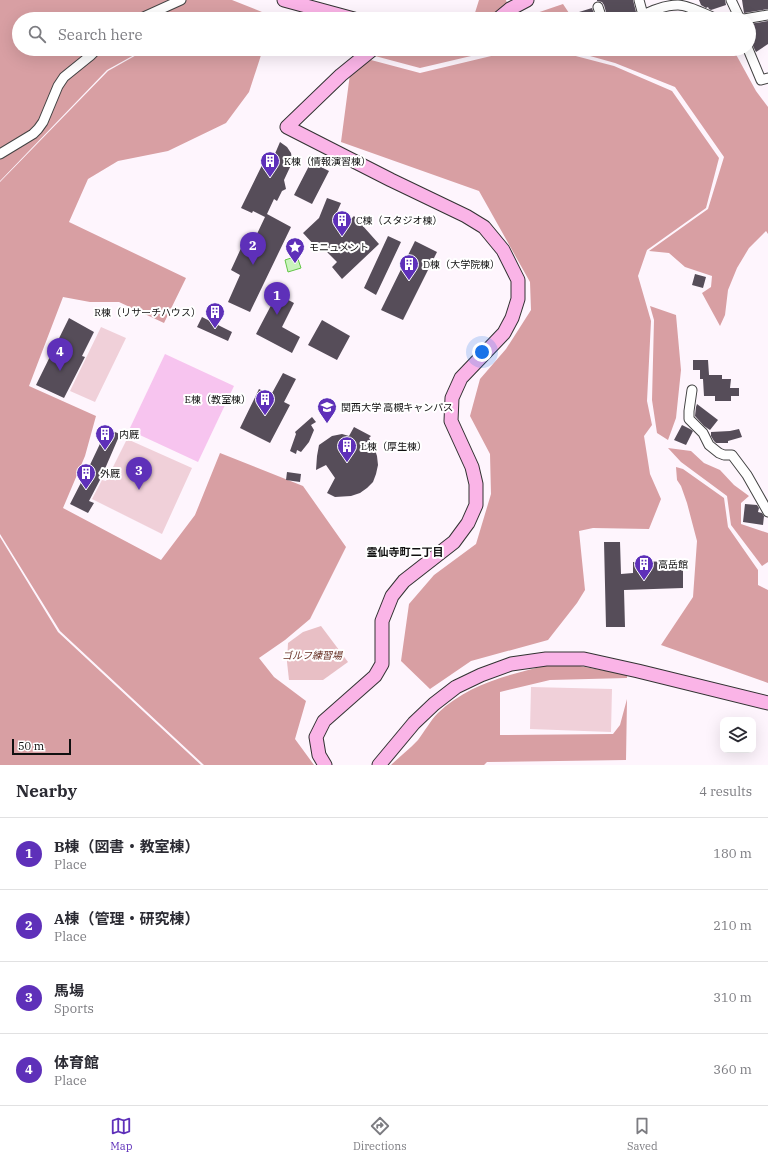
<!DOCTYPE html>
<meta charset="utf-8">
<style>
:root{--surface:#fff;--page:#f2f2f3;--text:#2b2b33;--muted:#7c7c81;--line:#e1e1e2;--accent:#5e30b9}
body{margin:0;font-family:"IBM Plex Serif","Noto Sans JP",serif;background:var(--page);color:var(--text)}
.controls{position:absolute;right:12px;bottom:12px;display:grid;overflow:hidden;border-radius:8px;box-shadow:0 4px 16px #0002}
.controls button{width:36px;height:36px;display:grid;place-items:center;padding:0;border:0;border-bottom:1px solid var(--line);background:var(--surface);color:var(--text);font:20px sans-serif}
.scale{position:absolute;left:12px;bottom:10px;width:59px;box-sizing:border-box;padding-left:4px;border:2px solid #101010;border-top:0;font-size:11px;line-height:14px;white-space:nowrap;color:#101010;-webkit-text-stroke:3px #fff;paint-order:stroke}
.you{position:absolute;left:482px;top:352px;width:14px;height:14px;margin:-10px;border:3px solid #fff;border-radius:50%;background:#1a73e8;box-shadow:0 0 0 6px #1a73e833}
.badge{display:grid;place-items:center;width:26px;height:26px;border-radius:50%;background:var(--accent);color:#fff;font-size:13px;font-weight:700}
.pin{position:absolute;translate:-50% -33px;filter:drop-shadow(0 1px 2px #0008)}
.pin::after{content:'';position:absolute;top:21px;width:14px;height:12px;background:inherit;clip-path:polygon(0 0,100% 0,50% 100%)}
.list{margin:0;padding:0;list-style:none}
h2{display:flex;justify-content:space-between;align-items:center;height:52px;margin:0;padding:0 16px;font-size:17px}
h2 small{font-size:13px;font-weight:400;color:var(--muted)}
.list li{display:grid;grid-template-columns:26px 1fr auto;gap:12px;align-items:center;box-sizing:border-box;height:72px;padding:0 16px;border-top:1px solid var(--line)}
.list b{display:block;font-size:15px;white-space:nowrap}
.list p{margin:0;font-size:13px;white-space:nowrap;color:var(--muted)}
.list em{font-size:13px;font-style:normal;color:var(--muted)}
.icon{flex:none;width:22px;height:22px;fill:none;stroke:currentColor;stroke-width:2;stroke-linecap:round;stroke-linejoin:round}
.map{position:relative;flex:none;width:768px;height:765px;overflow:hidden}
.search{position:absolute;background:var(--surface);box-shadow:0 4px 16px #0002;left:12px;right:12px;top:12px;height:44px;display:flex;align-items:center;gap:10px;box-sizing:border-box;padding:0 14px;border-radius:22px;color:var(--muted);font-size:15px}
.sheet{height:340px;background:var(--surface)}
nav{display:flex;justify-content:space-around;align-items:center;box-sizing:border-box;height:56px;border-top:1px solid var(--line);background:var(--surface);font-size:11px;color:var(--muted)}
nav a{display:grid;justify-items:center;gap:2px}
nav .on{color:var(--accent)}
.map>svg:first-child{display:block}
.green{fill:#e8bfc5}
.forest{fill:#d89fa3}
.sand{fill:#f7c4ef}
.pitch{fill:#f0d0d9}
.water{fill:#c9f3bc;stroke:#63c647}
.building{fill:#564d59}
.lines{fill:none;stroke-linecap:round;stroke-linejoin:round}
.street-casing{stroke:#434343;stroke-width:11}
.secondary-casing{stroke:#323232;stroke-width:15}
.street{stroke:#fff;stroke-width:9}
.secondary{stroke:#fab4e7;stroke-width:13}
.labels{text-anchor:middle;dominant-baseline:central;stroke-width:4;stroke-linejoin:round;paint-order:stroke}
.poi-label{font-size:10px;fill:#101010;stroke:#fff;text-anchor:start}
.park-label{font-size:10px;font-style:italic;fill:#662f23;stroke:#fff}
.neighbourhood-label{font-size:11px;font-weight:bold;fill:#101010;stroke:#fff}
</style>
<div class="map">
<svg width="768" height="765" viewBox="0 0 768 765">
<rect width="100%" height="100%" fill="#fef5fd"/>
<path class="green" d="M321,626L348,662L323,680H289L287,662L288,643L303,632Z"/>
<path class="forest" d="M0,0H232L262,12L265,19H234L210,12L198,19H19V49H145L107,70L0,181Z
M479,0H506L507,3L491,19H473Z
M563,4L573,19H519Z
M147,49H263L249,92L226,123L168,151L118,161L88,179L69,222L186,278L164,323L119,302H90L63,297L29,386L96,416L85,456L63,508L161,560L195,515L220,453L303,486L346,547L310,619L285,640L259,658L274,677L306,701L295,739L314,765H204L60,631L0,534V182L108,71Z
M385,49H501L420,68L375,56L382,52Z
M520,49H549L614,66L672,91L719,158L706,208L647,250L638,276L651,321L647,401L652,425L644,436L650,474L661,499L649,529L593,528L579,531L585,590L577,603L548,640L471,661L430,689L401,661L409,604L434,575L476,544L491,494L490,454L470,416L480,379L506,349L531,310L530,282L479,191L341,142L350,74L371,60L420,73Z
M565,49H733L756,91L768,107V234L766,231L749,248L737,268L728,290L725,315L720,326L702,293L711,287L712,276L685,267L669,253L649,251L708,209L724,157L675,87L615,63Z
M650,306L676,315L681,370L676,418L668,440L657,433L652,400L654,320Z
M668,448L691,451L704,463L720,470L734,485L749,496L741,503V524L768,533V562L762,566L731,525L727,496L681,462Z
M676,467L683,469L724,498L728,527L758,570V585L768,590V683L661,645L693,597L697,541L687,503L681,486L677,480Z
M0,537L58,632L201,765H0Z
M552,664L580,666L627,675V678L550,680L500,692V735L613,734L620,725L627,699L626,760L487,762L484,765H391C399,757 410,749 418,740C425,731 430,721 438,713C469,683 512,674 552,664Z"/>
<path class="sand" d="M165,354L234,386L198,462L129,430Z"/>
<path class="pitch" d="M101,327L126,338L95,402L70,391Z
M127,439L192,468L162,534L92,499L102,480L106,481Z
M531,687L612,689L611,732L530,729Z"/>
<path class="water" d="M297,256L301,268L288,272L285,260Z"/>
<path class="building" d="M597,0H633L636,12L623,17V19H608L604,5L602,2L597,1Z
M699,0H725L726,5L711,10L709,9L708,7L706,8L701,5Z
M742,0H768V9L744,13Z
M592,8L596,19H581L579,12Z
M768,21V44L756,52L753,46L749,43V24Z
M280,142L287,147L291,153L292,159L291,165L284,180L286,189L282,191L277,201L274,199L267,214L291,227L250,312L228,302L240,275L231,270L248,233L256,236L265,217L253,211L252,213L241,208L268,153L274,156Z
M311,162L329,171L312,204L294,195Z
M327,198L341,203L333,221L341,229L354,216L379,244L342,279L332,267L337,262L318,243L315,246L303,233L319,218Z
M388,236L401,242L376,295L364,288Z
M415,241L437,252L403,320L381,310Z
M695,274L706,277L703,288L692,285Z
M277,294L294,303L282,327L300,337L292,353L256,334Z
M202,317L232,332L228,341L197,327Z
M69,318L94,332L82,356L85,357L64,398L36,385Z
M322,320L350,336L337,360L308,345Z
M693,360H708L709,375H722V379H731L730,388H739V396H731V401H715V396H704L703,379H700V370H693Z
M283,373L296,379L284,402L290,405L270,443L240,428L259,389L271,395Z
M697,404L718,420L710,430L704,426L695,416L696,407Z
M312,417L316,422L311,425L314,430L309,442L301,452L297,450L296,454L290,451L296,434L295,432Z
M682,425L690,429L693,431L686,445L674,440Z
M354,427L371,436L369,438L374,447L377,456L378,465L376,474L373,482L367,488L360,493L351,496L335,497L327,493L335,478L326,465L316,470L317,456L319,445L332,436L342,434L349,436Z
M107,429L120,434L101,478L89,501L94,503L88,513L70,504L88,469Z
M739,429L742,437L728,441V443H716L714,441L711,436V432L730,431Z
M287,472L301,474L300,482L286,480Z
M745,504L757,505L759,508L758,512L762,513L764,516L763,525L743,522Z
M604,542H620L621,574L633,573V562L683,561V588L624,590L625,627H606Z"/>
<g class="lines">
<defs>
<path id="street" d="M639,0L643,15
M731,0L740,19
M598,7L602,19
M139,19L181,0
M636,19C648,12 664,5 678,5C688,5 707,15 717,19
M744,19L768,15
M748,49L761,80L768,78
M0,154L33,134L38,129L43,122L58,86L64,77L90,56L97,49
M692,390L689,411V419L703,433L709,445L719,453L724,455H732L747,475L768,512"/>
<path id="secondary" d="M284,0L354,19
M498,19L510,9L527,0
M325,765L319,755L316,737L324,721L375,676L382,664V621L392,596L404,581L454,542L468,523L476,505V484L472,467L451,421L452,398L461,378L504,333L512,318L518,299V280L503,250L484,227L466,216L391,180L287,127L341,75L373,49
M379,765L414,723L434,704L456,687L481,675L511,664L546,659H584L638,671L768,703"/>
</defs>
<use href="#street" class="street-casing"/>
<use href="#secondary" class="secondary-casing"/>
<use href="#street" class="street"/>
<use href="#secondary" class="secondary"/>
</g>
<defs>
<symbol id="building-pin" viewBox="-11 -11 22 30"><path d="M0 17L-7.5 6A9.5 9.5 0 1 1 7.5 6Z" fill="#5e30b9" stroke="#fff"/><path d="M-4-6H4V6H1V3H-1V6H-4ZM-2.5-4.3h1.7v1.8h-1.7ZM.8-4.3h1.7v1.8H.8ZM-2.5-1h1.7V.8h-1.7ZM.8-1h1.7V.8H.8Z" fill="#fff"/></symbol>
<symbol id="sight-pin" viewBox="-11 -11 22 30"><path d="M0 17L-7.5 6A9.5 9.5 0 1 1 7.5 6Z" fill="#5e30b9" stroke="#fff"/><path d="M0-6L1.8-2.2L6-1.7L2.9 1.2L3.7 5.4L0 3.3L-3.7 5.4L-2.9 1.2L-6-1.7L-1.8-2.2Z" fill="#fff"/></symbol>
<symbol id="university-pin" viewBox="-11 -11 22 30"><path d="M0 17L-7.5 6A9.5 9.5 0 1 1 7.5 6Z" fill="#5e30b9" stroke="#fff"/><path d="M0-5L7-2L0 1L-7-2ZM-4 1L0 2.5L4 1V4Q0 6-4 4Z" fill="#fff"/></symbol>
</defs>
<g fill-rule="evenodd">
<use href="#building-pin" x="259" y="150" width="22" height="30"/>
<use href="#building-pin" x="331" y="209" width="22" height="30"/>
<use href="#sight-pin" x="284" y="236" width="22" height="30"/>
<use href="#building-pin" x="398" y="253" width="22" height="30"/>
<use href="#building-pin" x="204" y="301" width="22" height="30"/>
<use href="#building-pin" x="254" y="388" width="22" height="30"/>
<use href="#university-pin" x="316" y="396" width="22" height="30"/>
<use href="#building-pin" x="94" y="423" width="22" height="30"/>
<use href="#building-pin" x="336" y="435" width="22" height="30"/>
<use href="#building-pin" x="75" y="462" width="22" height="30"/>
<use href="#building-pin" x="633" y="553" width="22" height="30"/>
</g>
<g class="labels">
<g class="poi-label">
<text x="284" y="161">K棟（情報演習棟）</text>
<text x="356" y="220">C棟（スタジオ棟）</text>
<text x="309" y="247">モニュメント</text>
<text x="423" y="264">D棟（大学院棟）</text>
<text x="201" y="312" text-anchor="end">R棟（リサーチハウス）</text>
<text x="251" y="399" text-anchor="end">E棟（教室棟）</text>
<text x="341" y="407">関西大学 高槻キャンパス</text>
<text x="119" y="434">内厩</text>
<text x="361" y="446">L棟（厚生棟）</text>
<text x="100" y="473">外厩</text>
<text x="658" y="564">高岳館</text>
</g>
<g class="park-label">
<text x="312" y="655">ゴルフ練習場</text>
</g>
<g class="neighbourhood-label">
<text x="405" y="552">霊仙寺町二丁目</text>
</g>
</g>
</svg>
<div class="controls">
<button><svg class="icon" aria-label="layers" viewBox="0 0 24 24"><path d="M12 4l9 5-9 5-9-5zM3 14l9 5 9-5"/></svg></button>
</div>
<div class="scale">50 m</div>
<div class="you"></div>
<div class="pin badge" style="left:277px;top:315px">1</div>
<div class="pin badge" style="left:253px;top:265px">2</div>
<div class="pin badge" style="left:139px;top:490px">3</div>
<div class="pin badge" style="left:60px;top:371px">4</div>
<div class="search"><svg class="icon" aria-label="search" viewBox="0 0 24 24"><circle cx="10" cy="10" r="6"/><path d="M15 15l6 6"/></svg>Search here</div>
</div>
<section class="sheet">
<h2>Nearby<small>4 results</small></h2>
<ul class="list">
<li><span class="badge">1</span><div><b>B棟（図書・教室棟）</b><p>Place</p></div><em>180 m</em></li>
<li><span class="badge">2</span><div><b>A棟（管理・研究棟）</b><p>Place</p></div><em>210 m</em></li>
<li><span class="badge">3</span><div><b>馬場</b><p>Sports</p></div><em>310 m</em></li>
<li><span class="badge">4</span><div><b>体育館</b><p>Place</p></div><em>360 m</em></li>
</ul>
</section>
<nav>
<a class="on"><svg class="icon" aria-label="map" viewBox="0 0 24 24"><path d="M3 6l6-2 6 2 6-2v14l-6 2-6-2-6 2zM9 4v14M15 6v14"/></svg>Map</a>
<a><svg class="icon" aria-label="directions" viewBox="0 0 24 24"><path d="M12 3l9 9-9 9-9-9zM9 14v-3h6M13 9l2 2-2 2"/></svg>Directions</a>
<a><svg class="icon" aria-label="saved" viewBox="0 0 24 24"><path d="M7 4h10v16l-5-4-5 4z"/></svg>Saved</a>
</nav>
